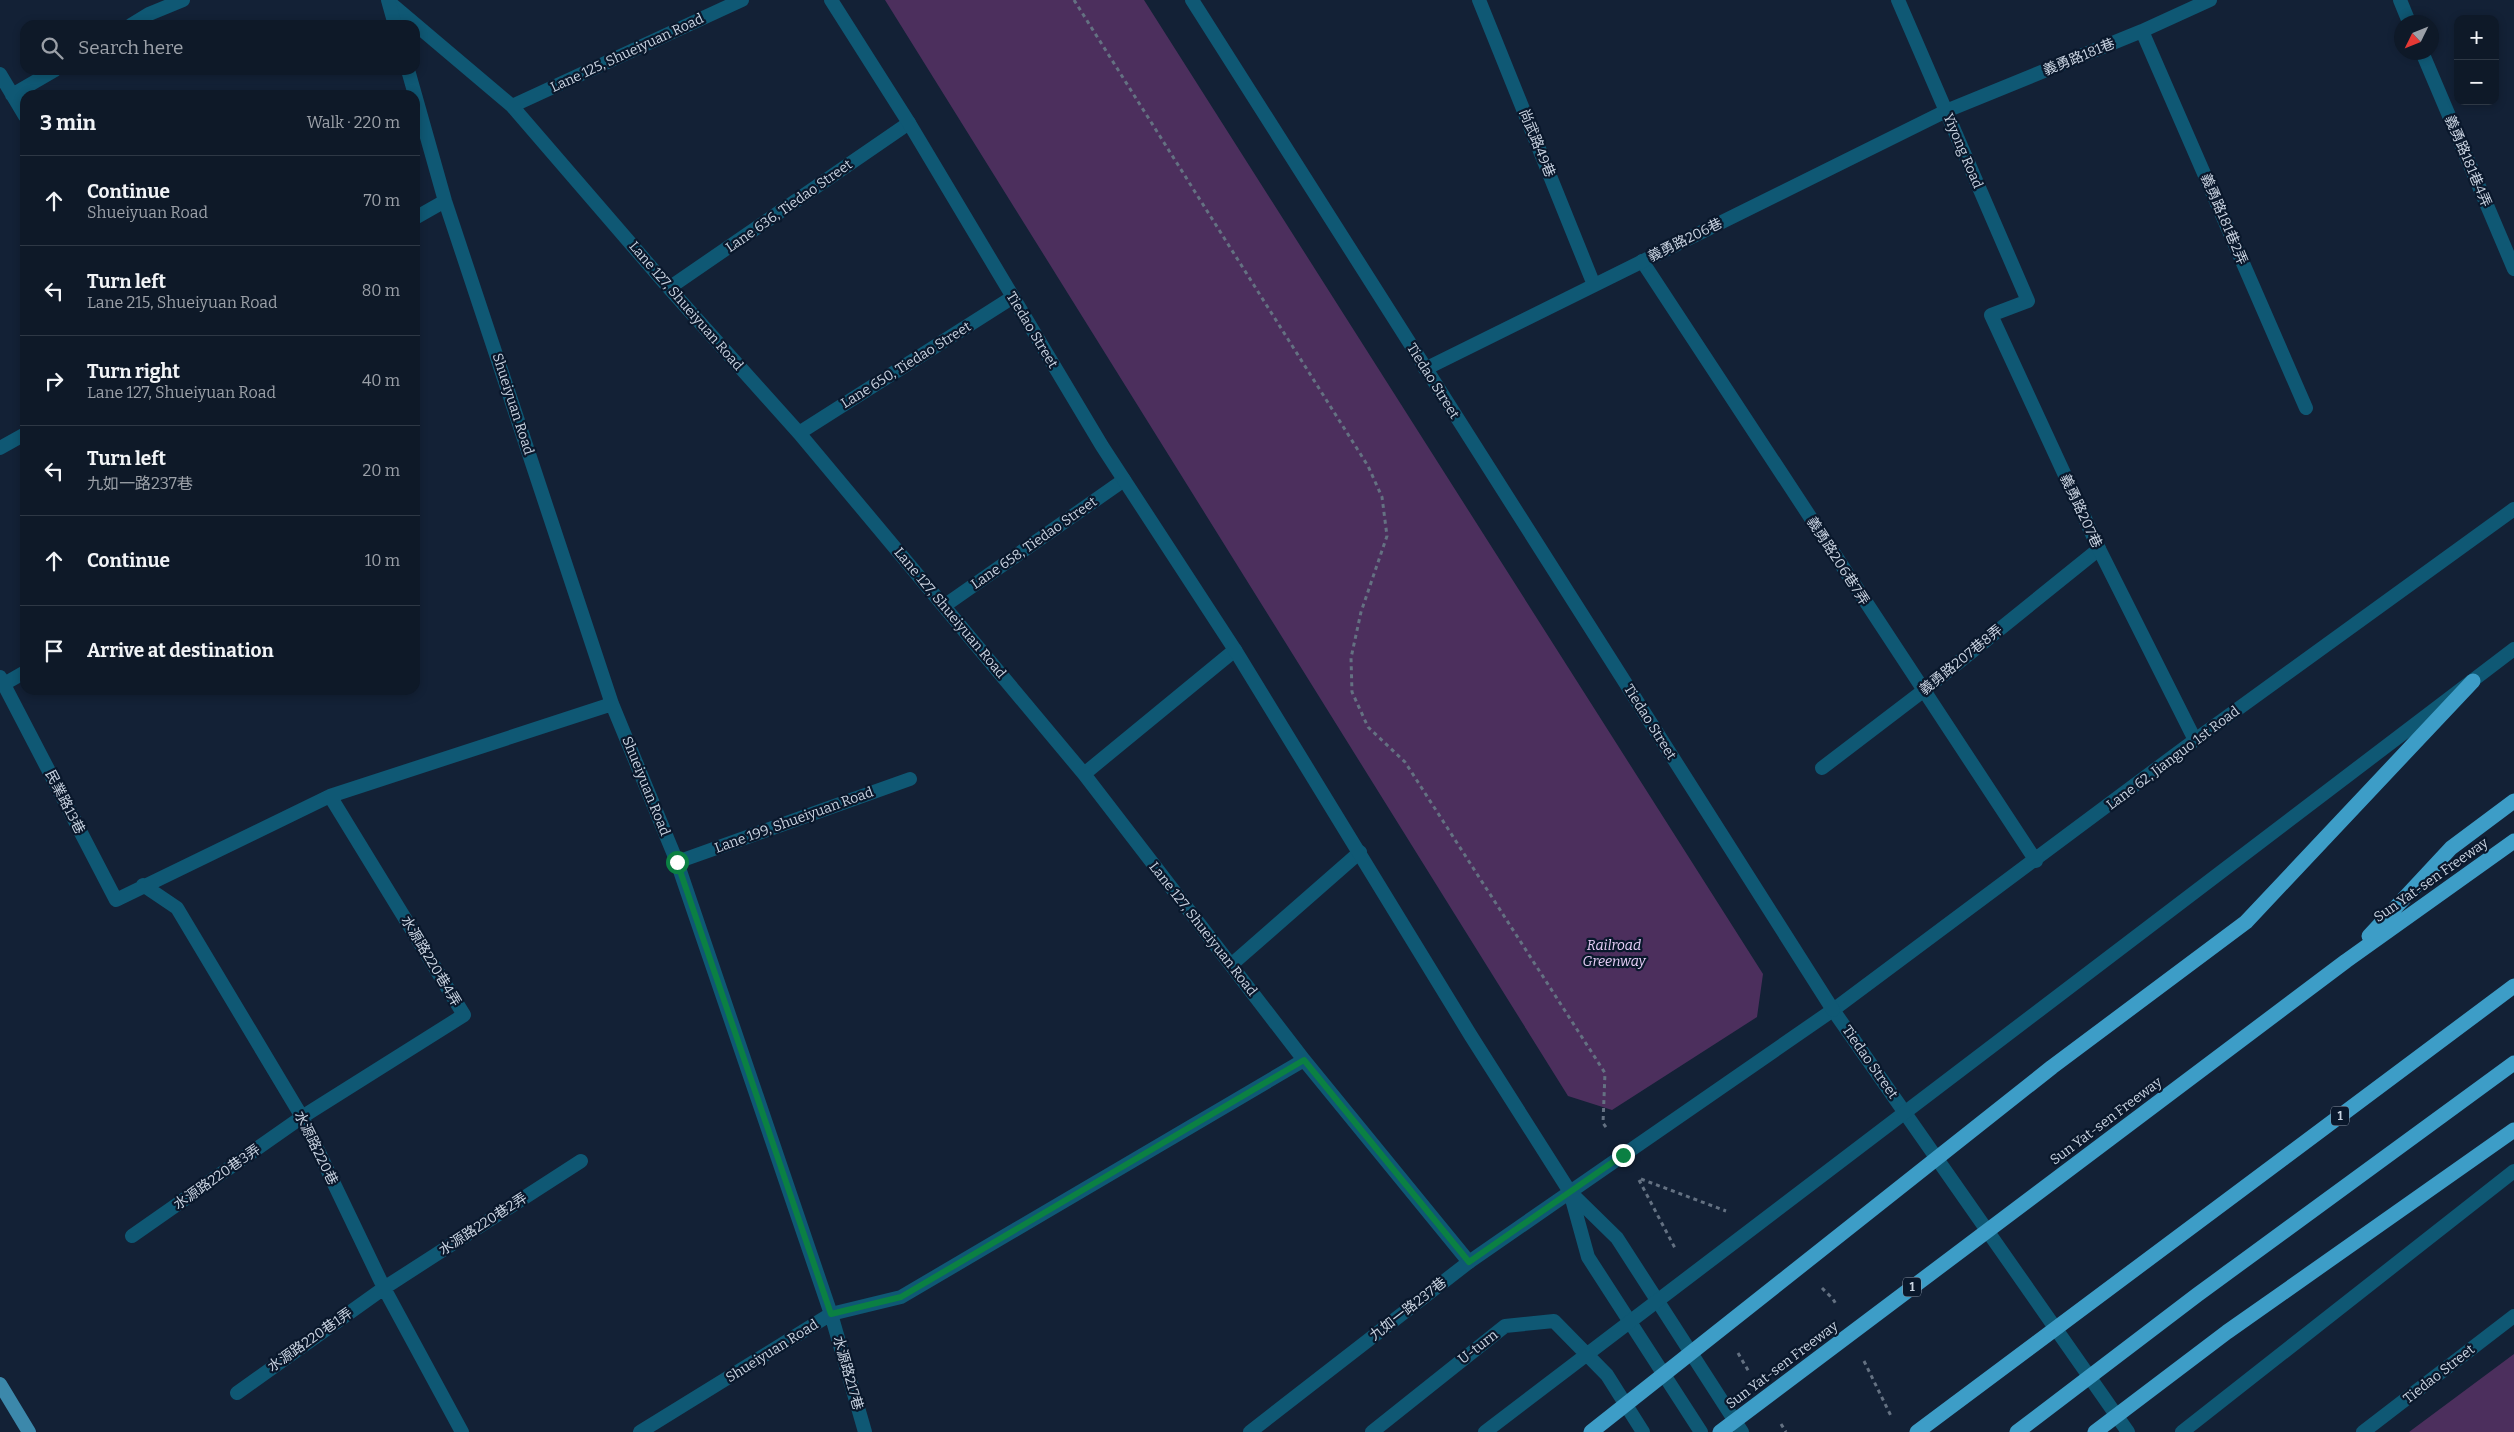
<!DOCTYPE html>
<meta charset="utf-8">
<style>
:root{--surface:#0e1928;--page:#172230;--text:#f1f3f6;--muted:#9ba0a8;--line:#2e3845}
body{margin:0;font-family:Bitter,"Noto Sans TC",serif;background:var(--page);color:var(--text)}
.controls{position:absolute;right:15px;top:15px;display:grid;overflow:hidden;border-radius:10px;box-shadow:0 2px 8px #0003}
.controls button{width:45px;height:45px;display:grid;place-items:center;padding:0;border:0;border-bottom:1px solid var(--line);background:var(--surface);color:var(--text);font:25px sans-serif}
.compass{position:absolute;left:2394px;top:15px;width:45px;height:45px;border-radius:50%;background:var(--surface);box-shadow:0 2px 8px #0003;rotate:227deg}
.stop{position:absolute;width:15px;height:15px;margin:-11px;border:4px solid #0b8043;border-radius:50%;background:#fff}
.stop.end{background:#0b8043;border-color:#fff;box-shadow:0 1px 5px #0008}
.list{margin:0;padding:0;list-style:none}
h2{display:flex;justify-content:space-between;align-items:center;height:65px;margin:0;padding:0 20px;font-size:21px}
h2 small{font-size:16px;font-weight:400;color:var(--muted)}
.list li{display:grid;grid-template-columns:32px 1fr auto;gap:15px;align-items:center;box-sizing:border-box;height:90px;padding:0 20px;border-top:1px solid var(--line)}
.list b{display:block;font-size:19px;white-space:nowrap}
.list p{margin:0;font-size:16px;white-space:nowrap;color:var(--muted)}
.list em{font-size:16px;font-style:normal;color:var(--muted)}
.icon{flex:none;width:28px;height:28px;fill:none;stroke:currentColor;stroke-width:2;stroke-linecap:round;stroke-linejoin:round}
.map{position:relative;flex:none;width:2514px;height:1432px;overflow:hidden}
.search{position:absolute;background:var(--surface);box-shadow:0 2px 8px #0003;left:20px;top:20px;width:400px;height:55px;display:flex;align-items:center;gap:12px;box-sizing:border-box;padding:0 18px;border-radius:15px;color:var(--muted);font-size:19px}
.panel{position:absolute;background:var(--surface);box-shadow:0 2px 8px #0003;left:20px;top:90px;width:400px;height:605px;border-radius:15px}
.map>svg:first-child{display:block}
.green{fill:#4c2f5d}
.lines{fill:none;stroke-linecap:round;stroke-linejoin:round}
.path{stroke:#647182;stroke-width:3;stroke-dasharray:4 4;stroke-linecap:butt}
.service{stroke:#0f5874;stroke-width:14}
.minor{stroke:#0f5874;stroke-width:14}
.tertiary{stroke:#0f5874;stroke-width:14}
.primary{stroke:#3c88ab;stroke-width:14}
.motorway{stroke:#3d9dc7;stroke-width:15}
.route{stroke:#0b8043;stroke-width:6}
.labels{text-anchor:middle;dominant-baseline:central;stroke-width:4.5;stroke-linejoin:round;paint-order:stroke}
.shield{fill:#0a182c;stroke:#909bab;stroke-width:1}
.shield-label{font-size:12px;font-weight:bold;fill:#c9d3e1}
.street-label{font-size:14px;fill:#c9d3e1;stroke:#0a182c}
.park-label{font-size:14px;font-style:italic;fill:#e7cff7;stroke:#0a182c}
</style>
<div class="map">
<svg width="2514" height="1432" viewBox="0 0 2514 1432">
<rect width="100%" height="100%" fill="#132136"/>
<path class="green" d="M885,0H1144L1763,974L1757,1017L1612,1110L1568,1096Z
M2514,1354V1432H2409Z"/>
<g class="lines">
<path class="path" d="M1074,0L1368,466L1382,497L1387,536L1361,612L1351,658L1352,692L1368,727L1405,762L1605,1073L1603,1123L1608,1130
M1641,1179L1726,1211
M1639,1180L1676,1250
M1822,1288L1833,1299L1837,1306
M1738,1353L1749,1372
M1864,1361L1891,1416
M1781,1424L1786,1432"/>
<path class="service" d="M389,2L512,106L669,288L799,433L1084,774L1304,1060L1469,1262
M512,106L742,0
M1642,261L2036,861
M669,288L909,123
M799,433L1013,297
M944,606L1124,480
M1822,768L1923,691L2099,549
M1084,774L1235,650
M677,862L910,779
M1231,965L1360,852
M1833,1010L2128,1432
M1570,1192L1833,1010L2195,740L2514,509
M831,1314L901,1297L1304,1060
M2363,1432L2514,1316"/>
<path class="minor" d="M388,0L395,25
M831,0L909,123L1102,446L1235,650L1471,1036L1570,1192L1617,1238L1742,1432
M1192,0L1833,1010
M1479,0L1594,285
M1898,0L2028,301L1991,315L2099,549L2195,740
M2400,0L2409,22
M131,25L149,14L183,0
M2142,31L2306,408
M2422,52L2514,269
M408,70L445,201L612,704L677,862L831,1314L865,1432
M0,74L25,116
M12,95L55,70
M415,218L445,201
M1425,369L1946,111L2142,31L2210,0
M0,448L25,434
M0,677L116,900L330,796L612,704
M4,684L25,672
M143,885L177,908L302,1117L384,1288L462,1432
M1570,1192L1588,1257L1701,1432
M132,1236L302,1117L464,1015L330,796
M237,1393L384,1288L581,1161
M640,1432L831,1314
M1250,1432L1469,1262L1570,1192"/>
<path class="tertiary" d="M1372,1432L1505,1326L1554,1321L1607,1375L1643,1432
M1485,1432L2514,649
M2182,1432L2514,1171"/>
<path class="primary" d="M0,1384L29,1432"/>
<path class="motorway" d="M2369,936L2451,848L2514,801
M1591,1432L2052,1067L2246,922L2473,681
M1720,1432L2346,961L2514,841
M1917,1432L2514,986
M2017,1432L2197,1295L2514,1063
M2095,1432L2227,1332L2514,1130"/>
</g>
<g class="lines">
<path class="route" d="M677,862L831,1314L901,1297L1304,1060L1469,1262L1623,1155"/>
</g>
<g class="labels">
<g class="shield">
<rect x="2331" y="1106.5" width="18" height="19" rx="4"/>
<rect x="1903" y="1277.5" width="18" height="19" rx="4"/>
</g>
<g class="shield-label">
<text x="2340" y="1116">1</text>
<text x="1912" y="1287">1</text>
</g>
<g class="street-label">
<text transform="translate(627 53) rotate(-25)">Lane 125, Shueiyuan Road</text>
<text transform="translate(2079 57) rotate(-22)">義勇路181巷</text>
<text transform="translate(1537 143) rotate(68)">尚武路49巷</text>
<text transform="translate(1963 151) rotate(67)">Yiyong Road</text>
<text transform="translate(2468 161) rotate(67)">義勇路181巷4弄</text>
<text transform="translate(789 206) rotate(-35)">Lane 636, Tiedao Street</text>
<text transform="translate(2224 219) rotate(67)">義勇路181巷2弄</text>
<text transform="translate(1685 240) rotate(-26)">義勇路206巷</text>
<text transform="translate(686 306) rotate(49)">Lane 127, Shueiyuan Road</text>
<text transform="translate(1032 330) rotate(59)">Tiedao Street</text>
<text transform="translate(906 365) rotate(-32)">Lane 650, Tiedao Street</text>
<text transform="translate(1433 381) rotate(58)">Tiedao Street</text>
<text transform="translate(513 404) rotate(72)">Shueiyuan Road</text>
<text transform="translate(2081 511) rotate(65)">義勇路207巷</text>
<text transform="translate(1034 543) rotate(-35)">Lane 658, Tiedao Street</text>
<text transform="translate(1838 561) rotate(57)">義勇路206巷7弄</text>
<text transform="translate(950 613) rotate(50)">Lane 127, Shueiyuan Road</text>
<text transform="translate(1961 660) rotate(-39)">義勇路207巷8弄</text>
<text transform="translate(1650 722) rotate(58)">Tiedao Street</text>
<text transform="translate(2173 758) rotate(-37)">Lane 62, Jianguo 1st Road</text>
<text transform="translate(646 786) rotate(68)">Shueiyuan Road</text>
<text transform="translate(65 802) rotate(63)">民業路13巷</text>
<text transform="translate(794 820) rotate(-20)">Lane 199, Shueiyuan Road</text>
<text transform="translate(2431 880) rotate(-35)">Sun Yat-sen Freeway</text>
<text transform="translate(1203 929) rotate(52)">Lane 127, Shueiyuan Road</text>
<text transform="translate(431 961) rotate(59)">水源路220巷4弄</text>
<text transform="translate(1870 1062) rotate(55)">Tiedao Street</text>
<text transform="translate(2106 1121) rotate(-37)">Sun Yat-sen Freeway</text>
<text transform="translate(316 1148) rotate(64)">水源路220巷</text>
<text transform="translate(217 1177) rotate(-35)">水源路220巷3弄</text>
<text transform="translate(483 1224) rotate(-33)">水源路220巷2弄</text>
<text transform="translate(1408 1309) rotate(-38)">九如一路237巷</text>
<text transform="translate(310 1340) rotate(-35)">水源路220巷1弄</text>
<text transform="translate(1478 1347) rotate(-38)">U-turn</text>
<text transform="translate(772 1351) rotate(-32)">Shueiyuan Road</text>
<text transform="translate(1782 1365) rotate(-37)">Sun Yat-sen Freeway</text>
<text transform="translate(848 1373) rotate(74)">水源路217巷</text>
<text transform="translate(2439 1374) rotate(-38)">Tiedao Street</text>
</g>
<g class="park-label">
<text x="1614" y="945">Railroad<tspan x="1614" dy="16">Greenway</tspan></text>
</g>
</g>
</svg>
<div class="controls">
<button>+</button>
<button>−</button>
</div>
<svg class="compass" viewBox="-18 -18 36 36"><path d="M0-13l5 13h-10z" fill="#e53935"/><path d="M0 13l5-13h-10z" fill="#9ba0a8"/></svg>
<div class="stop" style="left:677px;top:862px"></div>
<div class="stop end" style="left:1623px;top:1155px"></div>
<div class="search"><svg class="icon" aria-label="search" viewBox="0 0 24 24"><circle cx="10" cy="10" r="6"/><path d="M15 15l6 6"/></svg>Search here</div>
<section class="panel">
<h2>3 min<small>Walk · 220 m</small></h2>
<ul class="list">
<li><svg class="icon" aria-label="ahead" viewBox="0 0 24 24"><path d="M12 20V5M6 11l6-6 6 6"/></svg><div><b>Continue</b><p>Shueiyuan Road</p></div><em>70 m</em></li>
<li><svg class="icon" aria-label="left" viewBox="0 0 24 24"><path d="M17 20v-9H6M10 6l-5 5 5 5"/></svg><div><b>Turn left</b><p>Lane 215, Shueiyuan Road</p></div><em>80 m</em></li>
<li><svg class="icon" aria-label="right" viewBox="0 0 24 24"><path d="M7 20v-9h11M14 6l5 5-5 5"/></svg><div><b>Turn right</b><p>Lane 127, Shueiyuan Road</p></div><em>40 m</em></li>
<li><svg class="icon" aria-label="left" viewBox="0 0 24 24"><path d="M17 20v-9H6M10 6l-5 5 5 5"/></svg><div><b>Turn left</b><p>九如一路237巷</p></div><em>20 m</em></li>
<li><svg class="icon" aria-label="ahead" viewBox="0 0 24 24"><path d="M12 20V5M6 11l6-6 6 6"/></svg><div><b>Continue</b></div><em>10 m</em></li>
<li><svg class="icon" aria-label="arrive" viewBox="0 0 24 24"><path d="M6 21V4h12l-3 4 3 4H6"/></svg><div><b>Arrive at destination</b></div></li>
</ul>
</section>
</div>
